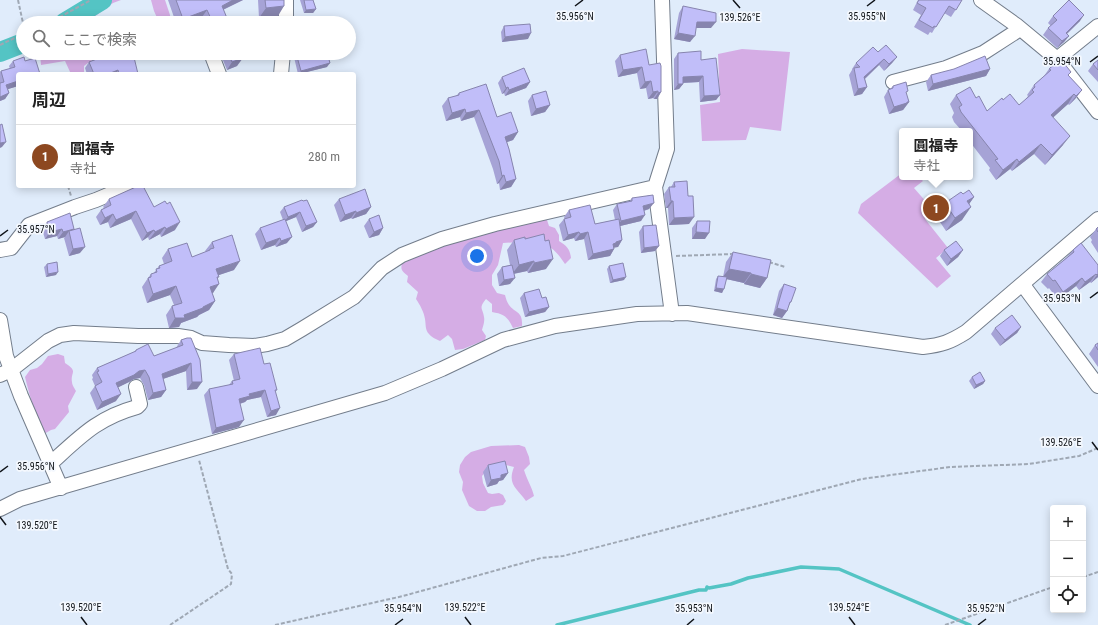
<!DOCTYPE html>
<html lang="ja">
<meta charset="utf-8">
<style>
:root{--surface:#fff;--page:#f2f2f2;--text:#222;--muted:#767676;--line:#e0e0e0;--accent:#8d4820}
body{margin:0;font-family:"Roboto Condensed","Noto Sans JP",sans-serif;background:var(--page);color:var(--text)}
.controls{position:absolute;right:12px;bottom:12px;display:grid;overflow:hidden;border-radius:4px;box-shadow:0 2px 10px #0003}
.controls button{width:36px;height:36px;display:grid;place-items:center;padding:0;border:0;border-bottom:1px solid var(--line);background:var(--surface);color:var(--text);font:20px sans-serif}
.you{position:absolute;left:477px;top:256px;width:14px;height:14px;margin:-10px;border:3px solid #fff;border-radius:50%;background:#1a73e8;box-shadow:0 0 0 6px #1a73e833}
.badge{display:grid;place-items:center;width:26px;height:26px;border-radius:50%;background:var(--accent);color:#fff;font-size:13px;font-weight:700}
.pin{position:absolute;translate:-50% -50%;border:2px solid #fff;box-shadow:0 1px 4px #0006}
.popup{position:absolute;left:899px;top:128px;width:74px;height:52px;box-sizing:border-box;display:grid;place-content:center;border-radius:4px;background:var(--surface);filter:drop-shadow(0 1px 3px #0005);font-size:13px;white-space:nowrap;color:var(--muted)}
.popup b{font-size:15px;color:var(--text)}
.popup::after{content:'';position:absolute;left:50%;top:100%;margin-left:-8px;border:8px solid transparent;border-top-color:var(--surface)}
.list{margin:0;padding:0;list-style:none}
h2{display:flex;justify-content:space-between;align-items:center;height:52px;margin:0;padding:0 16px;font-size:17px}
h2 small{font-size:13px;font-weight:400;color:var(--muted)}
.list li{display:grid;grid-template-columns:26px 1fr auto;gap:12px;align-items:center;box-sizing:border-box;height:64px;padding:0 16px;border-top:1px solid var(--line)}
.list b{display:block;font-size:15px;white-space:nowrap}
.list p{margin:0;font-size:13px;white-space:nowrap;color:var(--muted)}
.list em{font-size:13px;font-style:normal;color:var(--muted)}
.icon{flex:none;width:22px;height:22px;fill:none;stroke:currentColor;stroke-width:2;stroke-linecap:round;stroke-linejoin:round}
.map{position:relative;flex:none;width:1098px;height:625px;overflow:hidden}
.search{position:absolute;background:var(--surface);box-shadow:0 2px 10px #0003;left:16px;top:16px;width:340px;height:44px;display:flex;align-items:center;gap:10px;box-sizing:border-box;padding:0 14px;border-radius:22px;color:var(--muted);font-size:15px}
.panel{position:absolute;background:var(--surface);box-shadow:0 2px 10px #0003;left:16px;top:72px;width:340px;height:116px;border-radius:4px}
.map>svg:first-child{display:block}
.green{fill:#d5ade5}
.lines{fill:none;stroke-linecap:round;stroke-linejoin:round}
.stream{stroke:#54c4c4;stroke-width:3.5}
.river{stroke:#54c4c4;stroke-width:20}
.minor-casing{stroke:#737d8b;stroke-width:16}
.path{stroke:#9fa8b4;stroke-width:2;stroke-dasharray:4 2;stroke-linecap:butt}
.minor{stroke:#fff;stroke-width:14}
.wall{fill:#a6a3d6}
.shaded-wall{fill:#8785ae}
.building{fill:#c1bef9;stroke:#8785ae}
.ticks{fill:none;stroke:#101419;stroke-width:1.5}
.ticks-label{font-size:10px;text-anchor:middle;fill:#101419;stroke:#f4f8fe;stroke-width:3.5;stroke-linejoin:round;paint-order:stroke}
</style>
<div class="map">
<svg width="1098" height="625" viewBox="0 0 1098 625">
<rect width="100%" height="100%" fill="#e0ecfb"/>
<path class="green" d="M109,0H121L113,3L94,17L97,23H59L67,19H80Z
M151,0H165L170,15L171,23L159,22L154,11Z
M742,49L790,52L781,131L750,127L746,140L702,141L700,105L720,102L718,54Z
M40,53H92V60L84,66V74H71L65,61L41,65Z
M902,173V177H919L923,181L914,188L935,212L925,219L948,248L936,258L951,276L937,288L858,213L861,204Z
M546,217L549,226L555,228L559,235V241C567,246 570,249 571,258L565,264C561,258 554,248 547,246C537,242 513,242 503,243L498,265L492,275V285L497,293L505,295C506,299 507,302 509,305C516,314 523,311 522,326L513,328C508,317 504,314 492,312V304L486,299C478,309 483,308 484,317C485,321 483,326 482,330L486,336L485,340L463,349L455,350L452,339L448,335L440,341C436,339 431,337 429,334C425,330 426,325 425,319C424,312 420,305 416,299L418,292L407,282L408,276C403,272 400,270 402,264L413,258L418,253Z
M58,354L64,356L65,363C79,372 70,372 72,382C72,385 75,389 76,391L68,406L69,412L55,429L51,430L44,434C35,415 30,397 25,377L30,370L37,368L42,364L48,356Z
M519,445L525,447L529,457L530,464L524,470C527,480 532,487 534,496L526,501C517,488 507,485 514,467L506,465L497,471L488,469L482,476L483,483L488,493L492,494L499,493L503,495L506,501L503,505L491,507L485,511H477L469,506L462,490L463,482L459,472L460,465L465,457L471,452L491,446Z"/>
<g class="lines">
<path class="stream" d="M557,625L699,590H706L707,587L709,588L731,584L748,578L801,567L839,569L970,625"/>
<path class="river" d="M64,23L102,0
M0,52L23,43"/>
<defs>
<path id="minor" d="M286,0V23
M981,0L1016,25L1057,59L1098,112
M211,53L219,74
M1057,59L1098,26
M281,74L283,53
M893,82L946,68L983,53L1020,29
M655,187L672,314
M0,250L11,248L29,225L75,207L96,200L129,186
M1023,285L1098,386
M0,320L6,356L21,396L61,488
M0,375L11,370L48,341L60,335L74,333L138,336H178L191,338L202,343L229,345L254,346L267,344L285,339L302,329L354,297L382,268L402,255L442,239L495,224L655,187L667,149L662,0
M50,464C80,437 97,418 137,407L140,404L136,387
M0,509L20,499L385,393L442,369L503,340L555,326L637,314L687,313L923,347C942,345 950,342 966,332L1098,219"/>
</defs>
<use href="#minor" class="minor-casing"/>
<path class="path" d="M18,0L23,23
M49,23L91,0
M0,45L23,34
M31,53L33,61
M68,186L71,196
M676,256L733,254
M769,262L785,267
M1083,577L1098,572
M170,625L231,584L232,574L228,569L199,460
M275,625L403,596L541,558L563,556L862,479L950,467L1029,464L1079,456L1098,448
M945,625L1053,587"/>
<use href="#minor" class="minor"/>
</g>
<path class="wall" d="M168,0H243L223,10L229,23H204L202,17L187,23H176Z
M258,0H284L278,16L259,18Z
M300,0H313L316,9L313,13H304Z
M918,0H962L951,17L944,13L932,33L930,32L928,35L914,27L921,15L913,10Z
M683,6L711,28H696L690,42L674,39L679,13Z
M1053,16L1080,21L1067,34L1069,36L1064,42L1057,48L1043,35L1048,28L1051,26L1048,23Z
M504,26L528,39L502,42L501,32Z
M878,52L897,57L892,63L884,71L879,65L865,79L867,87L862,94L854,96L849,75L852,70V69L856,63Z
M95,53H112L114,55L120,56L138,74H87L85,68L89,62L96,59L94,54Z
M220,53H241L237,66L227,70Z
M293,53H327V67L298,74Z
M678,53L701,60L720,95L716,100L700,102L699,82L683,83V84L679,89L674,90V59Z
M620,55L649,65L661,92L657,99H654L653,98L648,99L646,88L640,89L637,73L618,77L615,61Z
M1056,59L1068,75L1082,90L1075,99L1069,105L1068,104L1053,117L1063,145L1045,165L1034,154L1012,171L1010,169L996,180L989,170L990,168L970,142V131H962L954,122L952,117L954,113L950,104L956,95L976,98L987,111L1003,100L1019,105L1025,100L1028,96L1027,95L1034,85L1044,76Z
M1098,60V82L1088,71L1093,64Z
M13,61L18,74V86L8,89L9,93L5,99L0,101V72L1,71L10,69L9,66Z
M990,69L986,76L928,91L926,82L931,75Z
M502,77L530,82L526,88L505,96L504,93L502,94L498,83Z
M893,86L906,94L909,102L903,110L889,114L884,97L888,90L890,89Z
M459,93L497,117L518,132L513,140L507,142L516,179L511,187L500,190L499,183L497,184L493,169L474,117L461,121L460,117L446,121L442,106L448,98L456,96Z
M532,95L550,105L545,112L531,116L528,101Z
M674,182L689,224L669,225L668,208H666L664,194L669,187H671Z
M963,194L974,197L969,204L962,220L946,231L936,216L945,203Z
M632,198L649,209L644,211L641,221L620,226L622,240L618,247H614V249L610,256L588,260L584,239L575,241L574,238L563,241L559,225L564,219H565L564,217L569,210L595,224L615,220L613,210L617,204L630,201Z
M109,199L154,207L175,230L161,237L160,234L149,240L148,237L142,241L131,219L110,228L108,222L100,225L96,217L101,210L104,208L103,207Z
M339,199L371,207L366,214L352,219L351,218L340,222L334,205Z
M303,201L317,222L313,227L302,232L296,217L286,221L287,243L276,247L275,245L261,250L255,234L260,228L283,220L280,212L284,207Z
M369,219L383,228L379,235L369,238L364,226Z
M697,221L705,239H692V228Z
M47,222L74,229L73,230L80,253L69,256L64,238L65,237L58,239L57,236L45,239L42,229Z
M643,226L659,246L655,251L641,253L639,232Z
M1098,227V253L1091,242L1092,240L1090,237L1096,229Z
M525,239L546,269L528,273L527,271L514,274L510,284L499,286L497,274L502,267L510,265L507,250L514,240Z
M212,242L234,270L219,275L213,293H212L215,301L209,310L199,315L197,317L181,323L179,327L169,328L166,315L172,306L174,305L170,295L147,303L142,287L148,278L151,274H153L159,266L164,264L162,258L168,249L192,257L206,252L205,251Z
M1081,243L1098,277L1091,283L1090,282L1079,290L1076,286L1058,300L1049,288L1048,289L1041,282L1047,274L1067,257L1073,250Z
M944,250H963L958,257L947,266L940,256Z
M733,252L767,278L760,288L744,284V283L726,279L722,293L714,291L716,279L718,276L723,277L726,262Z
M47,264L56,275L46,277L44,267Z
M609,266L624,280L610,283L607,269Z
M784,284L791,302L788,307L787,311L782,318L773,315L779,291Z
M524,293L542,298L549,307L545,312L525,317L520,298Z
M1021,327L1017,333L1000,346L991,334L995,328Z
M187,338L197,389L187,390L186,371L163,379L166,390L161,397L148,400L144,385L140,378L134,379L129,382L118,387L116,401L97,410L90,393L95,386L92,379L93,378L92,375L97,368L134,352L136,350L154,356L176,348L181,340Z
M1098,343V367L1089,354L1095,345Z
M234,354L264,364L277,390L275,392L276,415L267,417L261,397L247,400L245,402L240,404L239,427L212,434L204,395L209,389L229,385L232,381H234L229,360Z
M972,377L985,381L983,384L974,389L969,381Z
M488,465L508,473L503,480L499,481L497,484L487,487L483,472Z"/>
<path class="shaded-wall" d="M233,0H243L216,13L222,6Z
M284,6L278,16L259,18L266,8Z
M316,9L313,13H304L306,10Z
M207,10L202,17L187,23H180L183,19Z
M1084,15L1080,21L1061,39L1066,33Z
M697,22H716L711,28H693Z
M531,33L528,39L502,42L505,37Z
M678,33L695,36L690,42L674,39Z
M1069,36L1064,42L1057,48L1062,41Z
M897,57L892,63L884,71L889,64Z
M243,58L237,66L227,70L232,62Z
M884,59L879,65L860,83L864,77Z
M330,63L327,67L299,74L301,71Z
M642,67L637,73L618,77L623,70Z
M990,69L986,76L928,91L933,84Z
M118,70L116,74H108Z
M703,76L699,82L679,83L683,77Z
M18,81V86L2,91L6,85Z
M651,81L646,88L640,89L645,82Z
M530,82L526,88L505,96L509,90Z
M678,84H683L679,89L674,90Z
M508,87L504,93L502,94L506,88Z
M867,87L862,94L854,96L858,89Z
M1082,90L1075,99L1069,105L1076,96Z
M658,91L653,98L648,99L653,92Z
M661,92L657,99H654L658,93Z
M9,93L5,99L0,101V97Z
M1074,94L1068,104L1045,125L1051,115Z
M720,95L716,100L700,102L704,96Z
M907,102H909L903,110L889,114L894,107Z
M550,105L545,112L531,116L536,109Z
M465,109L460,117L446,121L452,113Z
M479,110L474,117L461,121L466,113Z
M518,132L513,140L499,145L505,137Z
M1070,136L1063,145L1045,165L1052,155Z
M6,142L2,147L0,148V143Z
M1041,144L1034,154L1012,171L1019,162Z
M1017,159L1010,169L996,180L1003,170Z
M504,175L499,183L497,184L502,176Z
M516,179L511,187L500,190L506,182Z
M974,197L965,210L967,201Z
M671,201H673L668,208H666Z
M654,203L649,209L639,212L643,206Z
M371,207L366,214L352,219L356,213Z
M971,207L962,220L946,231L955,218Z
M136,211L131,219L110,228L116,220Z
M356,211L351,218L340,222L345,215Z
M300,212L296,217L284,222L288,217Z
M113,214L108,222L100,225L105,218Z
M645,215L641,221L616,227L621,221Z
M694,217L689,224L669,225L674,218Z
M180,222L175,230L161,237L166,229Z
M317,222L313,227L302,232L306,226Z
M165,227L160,234L149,240L155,232Z
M383,228L379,235L369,238L374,232Z
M62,229L57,236L45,239L50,232Z
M74,229L70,235L69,231L65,237L58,239L63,232Z
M154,230L148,237L142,241L147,233Z
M579,232L574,238L563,241L568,235Z
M588,232L584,239L575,241L580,234Z
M696,232L709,233L705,239H692Z
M292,237L287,243L276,247L281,241Z
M280,238L275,245L261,250L266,243Z
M622,240L618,247L613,248L614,249L610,256L588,260L593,254L613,244L616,242Z
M659,246L655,251L641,253L644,248Z
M85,247L80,253L69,256L73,249Z
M963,250L958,257L947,266L951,259Z
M553,259L546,269L528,273L534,263Z
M240,261L234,270L210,278L216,269Z
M534,261L527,271L512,274L519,265Z
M729,269L751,273L744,283L722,278Z
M58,272L56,275L46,277L48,274Z
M751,274L767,278L760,288L744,284Z
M1096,274L1090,282L1079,290L1085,282Z
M1098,274V277L1091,283L1097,275Z
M626,277L624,280L610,283L613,280Z
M515,278L510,284L499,286L504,280Z
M1082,278L1076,286L1058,300L1063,292Z
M219,284L213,293L204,296L210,287Z
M176,286L170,295L147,303L153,294Z
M716,288L724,289L722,293L714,291Z
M215,301L209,310L199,315L197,317L181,323L179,327L169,328L175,318L184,315Z
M549,307L545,312L525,317L529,312Z
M777,308L787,311L782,318L773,315Z
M1021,327L1017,333L1000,346L1005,340Z
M191,363L186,371L157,381L162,374Z
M145,370L140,378L134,379L129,382L111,391L116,383L139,371Z
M985,381L983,384L974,389L976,385Z
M192,382H202L197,389L187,390Z
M166,390L161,397L148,400L153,393Z
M265,390L261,397L247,400L245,402L235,405L239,399L249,394Z
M121,394L116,401L97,410L102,402Z
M280,408L276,415L267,417L271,411Z
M244,420L239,427L212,434L216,428Z
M508,473L503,480L499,481L497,484L487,487L491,480L501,475Z"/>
<path class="building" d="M176,0H233L222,6L229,23H213L207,10L183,19Z
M265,0H284V6L266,8Z
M304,0H313L316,9L306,10Z
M919,0H962L956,10L949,6L936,27L934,26L933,28L919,20L926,8L917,3Z
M1069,0L1084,15L1066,33L1069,36L1062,41L1048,28L1057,20L1053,16Z
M683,6L716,13V22H697L695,36L678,33Z
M319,20V23H309Z
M530,24L531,33L505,37L504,26Z
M886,45L897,57L889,64L884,59L864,77L867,87L858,89L854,68L860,67L856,63L873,47L878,52Z
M646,49L649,65L660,63L661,66V92L658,93V91L653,92L651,81L645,82L642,67L623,70L620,55Z
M701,51V60L716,58L720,95L704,96L703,76L683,77V84H678V53Z
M100,53H112V54L113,53L114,55L119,53L120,56L133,53L138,74H119L118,70L108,74H94L89,62L102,57Z
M228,53H241L243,58L232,62Z
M296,53H327L330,63L301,71Z
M985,56L990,69L933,84L931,75L954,69Z
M24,57L25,61L35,58L40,74H18V81L6,85L9,93L0,97V83L4,82L1,71L15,67L13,61Z
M1059,57L1071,72L1068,75L1082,90L1076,96L1074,94L1051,115L1070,136L1052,155L1041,144L1019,162L1017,159L1003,170L995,160L998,159L961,112L959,107L962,105L956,95L970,87L976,98L979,96L987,111L1002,98L1003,100L1010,94L1019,105L1034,92L1032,90L1035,87L1034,85L1051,70L1049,69L1058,61L1056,59Z
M1098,60V70L1093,64Z
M524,68L530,82L509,90L508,87L506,88L502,77Z
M906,82L908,91L906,92L909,102H907V103L894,107L888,90L893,88V86Z
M486,84L497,117L511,112L518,132L505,137L509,149L516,179L506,182L504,175L502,176L499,161L479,110L466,113L465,109L452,113L448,98L459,95V93Z
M546,91L550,105L536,109L532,95Z
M2,124L6,142L0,143V125Z
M687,181L688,196H693L694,217L674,218L673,201H671L669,187H675L674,182Z
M138,186H143L154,207L165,201L167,204L170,202L180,222L166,229L165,227L155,232L154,230L147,233L136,211L116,220L113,214L105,218L101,210L111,205L109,199Z
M365,189L371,207L356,213V211L345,215L339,199Z
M969,190L974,197L967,201L971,207L955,218L945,203L961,192L963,194Z
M653,195L654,203L643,206L645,215L621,221L617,204L632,201V198Z
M302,200L303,201L307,200L317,222L306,226L300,212L288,217L284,207Z
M590,205L595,224L619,219L622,240L616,242V243L613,244L614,249L593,254L588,232L580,234L579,232L568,235L564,219L571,217L569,210Z
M70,213L74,229L63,232L62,229L50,232L47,222Z
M379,215L383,228L374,232L369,219Z
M285,219L292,237L281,241L280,238L266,243L260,228Z
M697,221H710L709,233L696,232Z
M656,225L659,246L644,248L643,226Z
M1098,227V232L1096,229Z
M80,228L85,247L73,249L69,231Z
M544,234L545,241L549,240L553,259L534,263V261L519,265L514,240L525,237V239Z
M232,235L240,261L216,269L219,277H217L219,284L210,287L215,301L203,307V308L184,315L185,318H175L172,306L182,303L176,286L153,294L148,278L151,277V274L157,272L156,269L160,268L159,266L172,261L168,249L187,243L192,257L210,250V249L214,248L212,242Z
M956,241L963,250L951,259L944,250Z
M1081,243L1098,265V274L1097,275L1096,274L1085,282L1082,278L1063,292L1055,280L1053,281L1047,274L1074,252L1073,250Z
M733,252L771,260L767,278L751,274V273L729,269Z
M57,262L58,272L48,274L47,264Z
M623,263L626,277L613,280L609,266Z
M512,265L515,278L504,280L502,267Z
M718,276L727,277L724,289L716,288Z
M784,284L796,288L791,302H790L787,311L777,308Z
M539,289L542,298L546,297L549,307L529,312L524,293Z
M1012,315L1021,327L1005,340L995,328Z
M187,338H191L200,360L202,382H192L191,363L162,374L166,390L153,393L149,377L145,370L139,371L134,375L116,383L121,394L102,402L95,386L102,382L97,372L99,371L97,368L136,351V350L148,344L154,356L183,345L181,340Z
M1098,343V350L1095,345Z
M260,348L264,364L270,363L277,390H275L280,408L271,411L265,390L249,394L250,396L239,399L244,420L216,428L209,389L233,384L232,381L240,379L234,354Z
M980,372L985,381L976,385L972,377Z
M505,461L508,473L501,475V478L491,480L488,465Z"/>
<path class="ticks" d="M733,0L740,8M575,6L583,0M867,6L875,0M1090,62L1098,56M0,236L8,230M1090,298L1098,292M1092,442L1098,450M0,472L8,466M0,517L6,525M81,617L87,625M465,617L471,625M849,617L855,625M395,625L403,619M687,625L694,619M978,625L986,619"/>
<g class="ticks-label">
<text x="575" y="20">35.956°N</text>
<text x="867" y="20">35.955°N</text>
<text x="740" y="21">139.526°E</text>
<text x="1062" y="65">35.954°N</text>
<text x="36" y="233">35.957°N</text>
<text x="1062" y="302">35.953°N</text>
<text x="1061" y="446">139.526°E</text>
<text x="36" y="470">35.956°N</text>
<text x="37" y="529">139.520°E</text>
<text x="81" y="611">139.520°E</text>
<text x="465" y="611">139.522°E</text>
<text x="849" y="611">139.524°E</text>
<text x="403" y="612">35.954°N</text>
<text x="694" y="612">35.953°N</text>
<text x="986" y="612">35.952°N</text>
</g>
</svg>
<div class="controls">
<button>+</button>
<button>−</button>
<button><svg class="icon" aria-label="locate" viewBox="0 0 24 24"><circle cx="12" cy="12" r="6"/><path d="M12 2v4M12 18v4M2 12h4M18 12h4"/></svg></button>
</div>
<div class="you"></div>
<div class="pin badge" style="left:936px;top:208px">1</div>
<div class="popup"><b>圓福寺</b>寺社</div>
<div class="search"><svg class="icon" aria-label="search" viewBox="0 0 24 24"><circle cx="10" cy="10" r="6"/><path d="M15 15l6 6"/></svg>ここで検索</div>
<section class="panel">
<h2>周辺<small></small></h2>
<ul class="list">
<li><span class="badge">1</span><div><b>圓福寺</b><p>寺社</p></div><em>280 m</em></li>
</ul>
</section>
</div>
